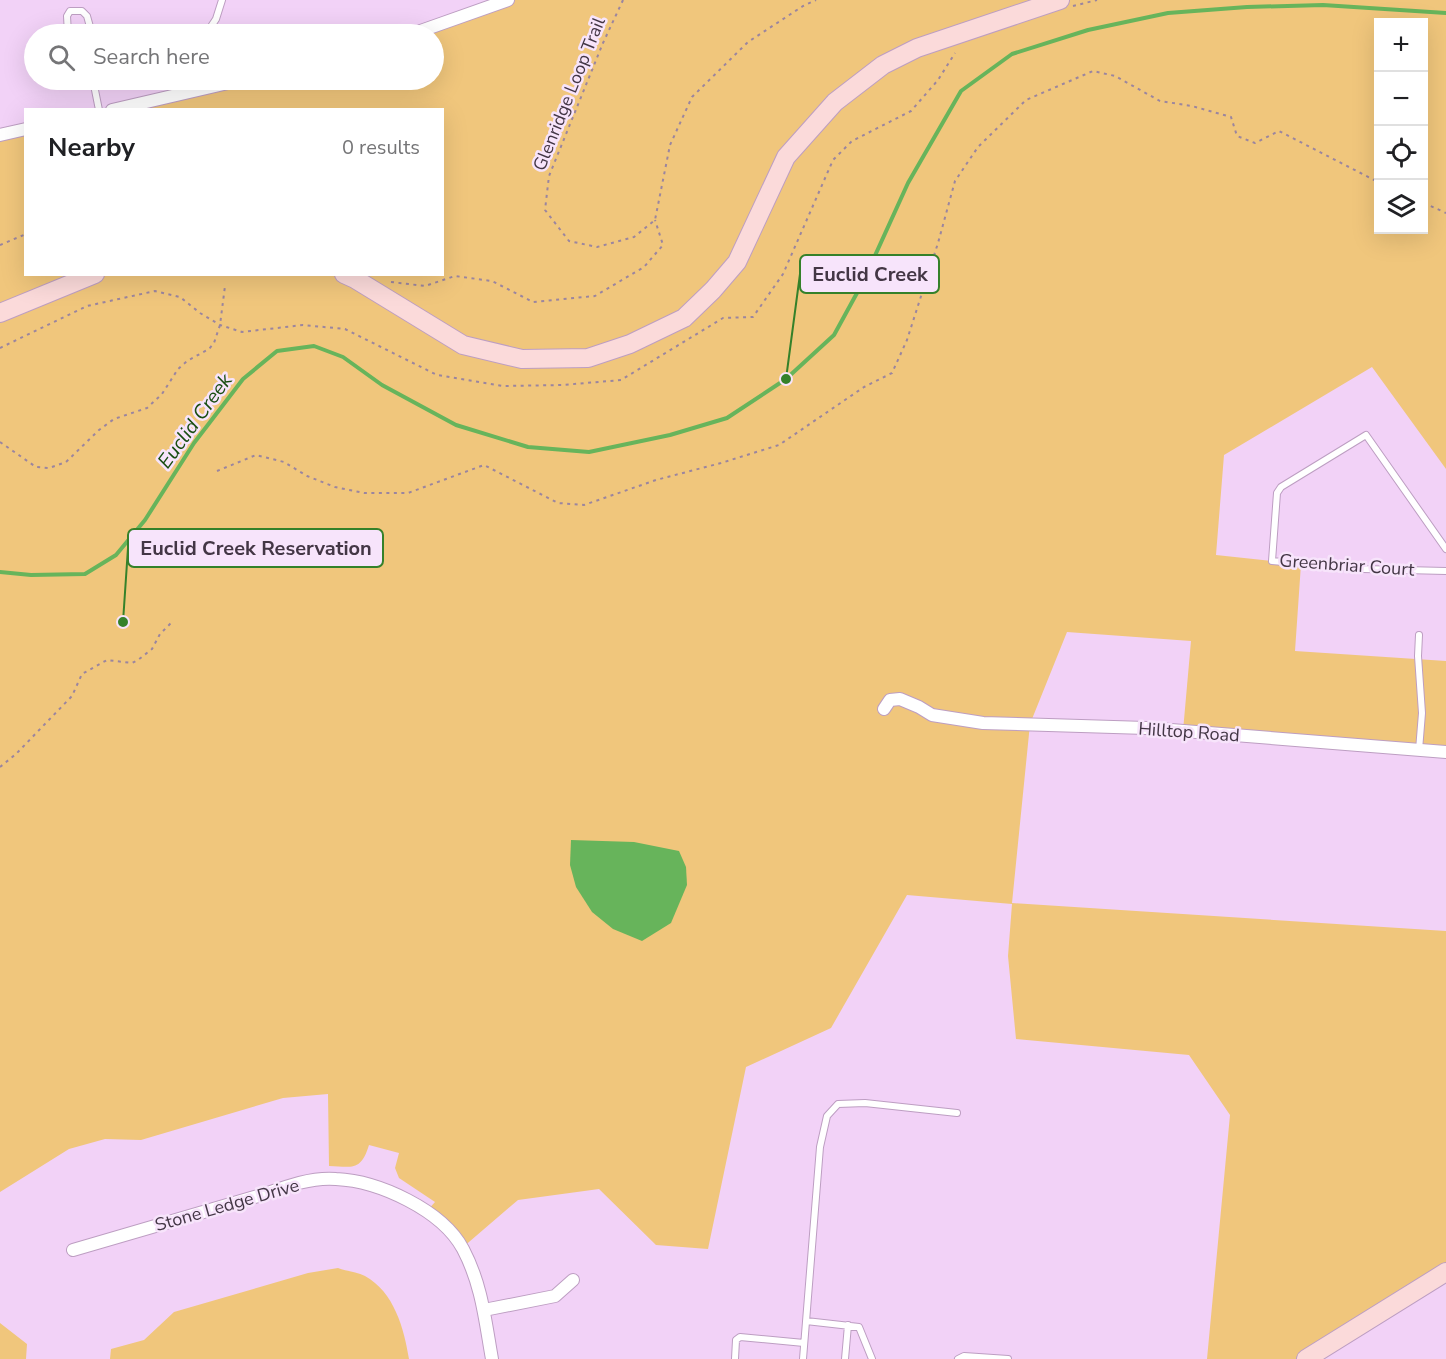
<!DOCTYPE html>
<meta charset="utf-8">
<style>
:root{--surface:#fff;--page:#f6f6f6;--text:#202124;--muted:#757577;--line:#e0e0e0}
body{margin:0;font-family:"Nunito Sans",sans-serif;background:var(--page);color:var(--text)}
.controls{position:absolute;right:18px;top:18px;display:grid;overflow:hidden;border-radius:0px;box-shadow:0 6px 24px #0002}
.controls button{width:54px;height:54px;display:grid;place-items:center;padding:0;border:0;border-bottom:2px solid var(--line);background:var(--surface);color:var(--text);font:30px sans-serif}
.list{margin:0;padding:0;list-style:none}
h2{display:flex;justify-content:space-between;align-items:center;height:78px;margin:0;padding:0 24px;font-size:26px}
h2 small{font-size:20px;font-weight:400;color:var(--muted)}
.icon{flex:none;width:33px;height:33px;fill:none;stroke:currentColor;stroke-width:2;stroke-linecap:round;stroke-linejoin:round}
.map{position:relative;flex:none;width:1446px;height:1359px;overflow:hidden}
.search{position:absolute;background:var(--surface);box-shadow:0 6px 24px #0002;left:24px;top:24px;width:420px;height:66px;display:flex;align-items:center;gap:15px;box-sizing:border-box;padding:0 21px;border-radius:33px;color:var(--muted);font-size:22px}
.panel{position:absolute;background:var(--surface);box-shadow:0 6px 24px #0002;left:24px;top:108px;width:420px;height:168px;border-radius:0px}
.map>svg:first-child{display:block}
.green{fill:#f0c67c;fill-rule:evenodd}
.water{fill:#67b45b}
.lines{fill:none;stroke-linecap:round;stroke-linejoin:round}
.stream{stroke:#67b45b;stroke-width:4}
.lane-casing{stroke:#bd9ec2;stroke-width:8}
.street-casing{stroke:#bd9ec2;stroke-width:14}
.secondary-casing{stroke:#bd9ec2;stroke-width:20}
.path{stroke:#9b859f;stroke-width:2;stroke-dasharray:3 4.5;stroke-linecap:butt}
.lane{stroke:#fff;stroke-width:6}
.street{stroke:#fff;stroke-width:12}
.secondary{stroke:#fbdada;stroke-width:18}
.labels{text-anchor:middle;dominant-baseline:central;stroke-width:5;stroke-linejoin:round;paint-order:stroke}
.street-label{font-size:18px;fill:#433645;stroke:#f7e4fb}
.water-label{font-size:20px;font-style:italic;fill:#194e12;stroke:#f7e4fb}
.leader{fill:none;stroke:#35812a;stroke-width:2}
.callout-dot{fill:#35812a;stroke:#f7e4fb;stroke-width:2}
.callout{fill:#f7e4fb;stroke:#35812a;stroke-width:2}
.callout-label{font-size:20px;text-anchor:middle;font-weight:bold;fill:#433645}
</style>
<div class="map">
<svg width="1446" height="1359" viewBox="0 0 1446 1359">
<rect width="100%" height="100%" fill="#f2d2f7"/>
<path class="green" d="M508,0H1446V469L1372,367L1224,455L1216,555L1301,564L1295,651L1446,661V752L1183,731L1191,641L1067,632L1030,724L1012,903L1446,931V1272L1306,1359H1207L1230,1115L1189,1055L1016,1039L1008,956L1012,904L907,895L831,1028L746,1067L708,1249L656,1245L599,1189L518,1200L462,1248L426,1212L435,1202L399,1178L395,1168L399,1153L369,1145C361,1171 353,1167 329,1166L328,1094L283,1098L141,1140L105,1139L69,1149L0,1192V135L25,129L26,274H442V110L112,109L241,80H434V34H412ZM1378,22H1424V230H1378Z
M338,1268C346,1271 357,1272 365,1276C394,1292 404,1328 409,1359H110L111,1349L144,1340L174,1312L308,1273Z
M0,1323L27,1344L26,1359H0Z"/>
<path class="water" d="M571,840L634,842L679,851L686,867L687,885L671,923L642,941L613,929L592,912L576,887L570,865Z"/>
<g class="lines">
<path class="stream" d="M0,572L31,575L85,574L116,555L145,520L194,443L243,379L277,351L314,346L343,357L382,385L456,425L528,447L589,452L670,435L727,418L786,379L834,335L863,282L908,183L961,91L1012,54L1088,30L1168,13L1247,7L1323,5L1446,13"/>
<defs>
<path id="lane" d="M68,34L67,16L70,11H82L87,16L92,34
M208,34V31L216,19L222,0
M93,80L99,110
M1446,549L1366,435L1281,487L1277,493L1272,561L1363,569L1446,571
M1419,750L1422,713L1418,656L1419,635
M806,1321L859,1327L872,1359
M735,1359L736,1340L740,1337L804,1343
M803,1359L820,1147L827,1116L838,1104L865,1103L957,1113
M845,1359L848,1325
M958,1359L964,1356L1008,1359"/>
<path id="street" d="M412,34L508,0
M112,110L241,80
M0,135L26,129
M884,709L890,700L900,699L919,707L932,715L983,723L1146,728L1446,752
M73,1250L265,1194C287,1186 312,1177 336,1179C379,1181 442,1210 463,1249C482,1285 485,1320 492,1359
M484,1310L555,1296L573,1280"/>
<path id="secondary" d="M344,274L355,279L463,345L522,359L588,358L630,344L684,318L713,290L737,262L786,157L835,102L883,65L917,48L1060,0
M0,313L95,274
M1306,1359L1446,1272"/>
</defs>
<use href="#lane" class="lane-casing"/>
<use href="#street" class="street-casing"/>
<use href="#secondary" class="secondary-casing"/>
<path class="path" d="M623,0L603,43L549,176L545,210L569,241L597,247L634,237L655,220L670,145L692,97L748,42L803,6L816,0
M1073,6L1097,0
M1424,203L1446,213
M0,245L26,234
M391,282L425,286L455,276L492,281L533,302L595,296L644,267L663,245L655,220
M0,348L87,306L155,291L180,297L200,313L220,325L242,332L303,325L345,329L437,375L503,386L563,385L621,380L723,318L753,317L783,274L833,160L852,141L911,111L938,80L955,53
M0,442L36,467L49,468L66,462L99,430L114,419L147,408L162,394L178,369L187,361L209,349L214,343L220,325L225,286
M217,471L256,455L284,462L307,476L335,487L364,493H408L484,465L558,503L584,505L656,480L721,463L779,445L864,387L892,373L907,340L938,243L955,181L978,147L1026,100L1093,71L1115,76L1160,101L1192,106L1231,117L1237,136L1255,143L1279,131L1378,182
M0,767L16,754L72,696L82,674L107,660L132,663L138,660L152,649L160,634L171,623"/>
<use href="#lane" class="lane"/>
<use href="#street" class="street"/>
<use href="#secondary" class="secondary"/>
</g>
<g class="labels">
<g class="street-label">
<text transform="translate(569 94) rotate(-68)">Glenridge Loop Trail</text>
<text transform="translate(1347 565) rotate(4)">Greenbriar Court</text>
<text transform="translate(1189 732) rotate(4)">Hilltop Road</text>
<text transform="translate(227 1205) rotate(-16)">Stone Ledge Drive</text>
</g>
<g class="water-label">
<text transform="translate(195 421) rotate(-54)">Euclid Creek</text>
</g>
</g>
<path class="leader" d="M786 379L800 274M123 622L128 548"/>
<g class="callout-dot">
<circle cx="786" cy="379" r="6"/>
<circle cx="123" cy="622" r="6"/>
</g>
<g class="callout">
<rect x="800" y="255" width="139" height="38" rx="6"/>
<rect x="128" y="529" width="255" height="38" rx="6"/>
</g>
<g class="callout-label">
<text x="870" y="281">Euclid Creek</text>
<text x="256" y="555">Euclid Creek Reservation</text>
</g>
</svg>
<div class="controls">
<button>+</button>
<button>−</button>
<button><svg class="icon" aria-label="locate" viewBox="0 0 24 24"><circle cx="12" cy="12" r="6"/><path d="M12 2v4M12 18v4M2 12h4M18 12h4"/></svg></button>
<button><svg class="icon" aria-label="layers" viewBox="0 0 24 24"><path d="M12 4l9 5-9 5-9-5zM3 14l9 5 9-5"/></svg></button>
</div>
<div class="search"><svg class="icon" aria-label="search" viewBox="0 0 24 24"><circle cx="10" cy="10" r="6"/><path d="M15 15l6 6"/></svg>Search here</div>
<section class="panel">
<h2>Nearby<small>0 results</small></h2>
<ul class="list">
</ul>
</section>
</div>
